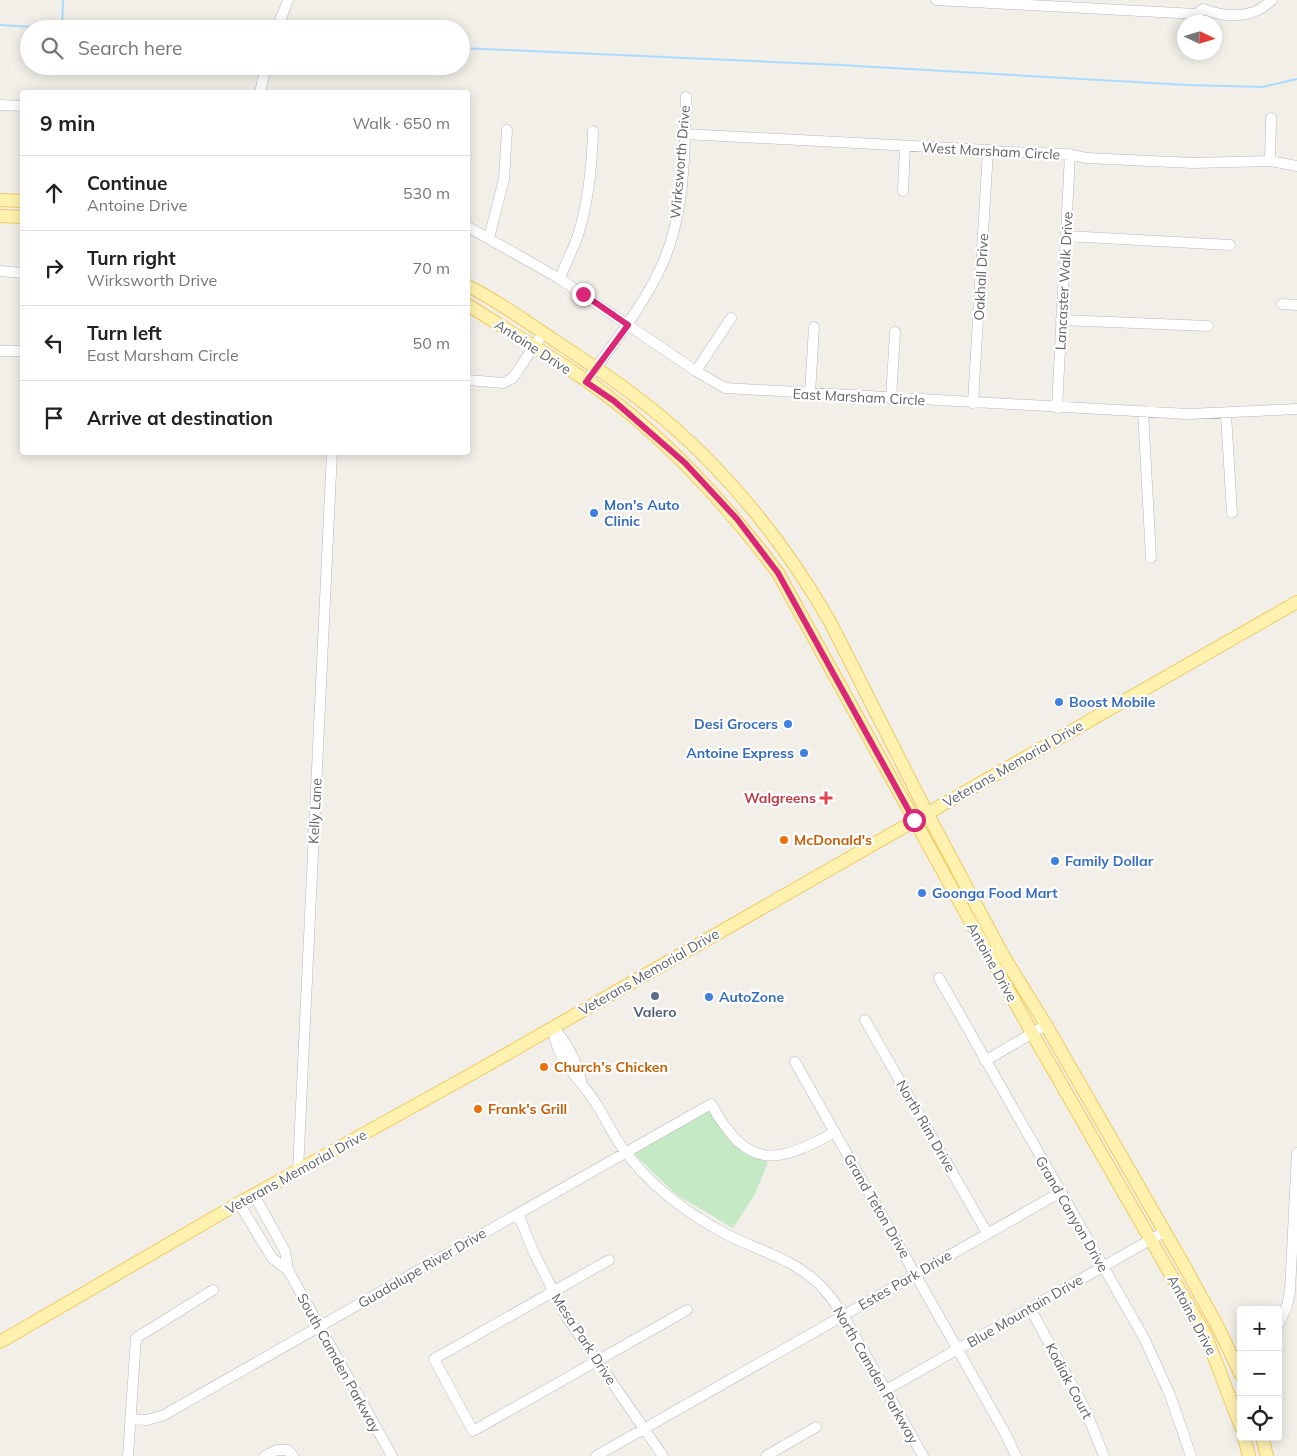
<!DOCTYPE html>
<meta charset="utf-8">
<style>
:root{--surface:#fff;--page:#f2f2f2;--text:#222;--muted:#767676;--line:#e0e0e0}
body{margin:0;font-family:Mulish,sans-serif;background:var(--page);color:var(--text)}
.controls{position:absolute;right:15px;bottom:15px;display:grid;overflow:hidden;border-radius:5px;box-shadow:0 2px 12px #0003}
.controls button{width:45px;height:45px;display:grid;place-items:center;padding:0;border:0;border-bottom:1px solid var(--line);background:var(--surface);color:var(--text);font:25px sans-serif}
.compass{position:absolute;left:1177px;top:15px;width:45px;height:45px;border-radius:50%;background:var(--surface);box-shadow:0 2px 12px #0003;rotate:94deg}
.stop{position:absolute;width:15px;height:15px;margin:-11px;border:4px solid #db2777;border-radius:50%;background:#fff}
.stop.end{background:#db2777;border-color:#fff;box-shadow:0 1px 5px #0008}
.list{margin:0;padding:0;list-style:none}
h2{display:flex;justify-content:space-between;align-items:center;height:65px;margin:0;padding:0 20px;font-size:21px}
h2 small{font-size:16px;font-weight:400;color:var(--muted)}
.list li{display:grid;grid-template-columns:32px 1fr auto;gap:15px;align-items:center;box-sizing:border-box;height:75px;padding:0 20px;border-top:1px solid var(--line)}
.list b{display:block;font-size:19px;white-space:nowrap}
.list p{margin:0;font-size:16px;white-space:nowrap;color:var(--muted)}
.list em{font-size:16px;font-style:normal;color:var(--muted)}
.icon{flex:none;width:28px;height:28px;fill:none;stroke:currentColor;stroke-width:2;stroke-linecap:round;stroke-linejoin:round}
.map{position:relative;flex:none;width:1297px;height:1456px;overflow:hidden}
.search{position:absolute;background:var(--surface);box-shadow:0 2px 12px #0003;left:20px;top:20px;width:450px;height:55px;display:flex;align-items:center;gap:12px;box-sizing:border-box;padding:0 18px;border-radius:28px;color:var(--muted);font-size:19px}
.panel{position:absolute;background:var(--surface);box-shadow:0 2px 12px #0003;left:20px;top:90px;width:450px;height:365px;border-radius:5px}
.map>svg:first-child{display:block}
.green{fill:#c5e8c5}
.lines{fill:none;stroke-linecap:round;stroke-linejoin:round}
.stream{stroke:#aadaff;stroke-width:2}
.minor-casing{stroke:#b5b8bc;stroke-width:11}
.major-casing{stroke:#f2c960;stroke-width:14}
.minor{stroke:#fff;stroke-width:10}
.major{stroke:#fff2af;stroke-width:12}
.route{stroke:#db2777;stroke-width:6}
.shop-dot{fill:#3f7fe0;stroke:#fff;stroke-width:2}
.health-dot{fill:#e0444e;stroke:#fff;stroke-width:2}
.food-dot{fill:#e8710a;stroke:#fff;stroke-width:2}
.service-dot{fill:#5c6f8a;stroke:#fff;stroke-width:2}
.labels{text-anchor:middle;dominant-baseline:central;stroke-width:4.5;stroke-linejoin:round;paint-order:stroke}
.street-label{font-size:14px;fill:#5f6368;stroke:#fff}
.shop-label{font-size:14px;font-weight:bold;fill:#366cbe;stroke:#fff;text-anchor:start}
.health-label{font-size:14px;font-weight:bold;fill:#be3a42;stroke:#fff;text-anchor:end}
.food-label{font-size:14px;font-weight:bold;fill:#c56008;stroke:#fff;text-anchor:start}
.service-label{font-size:14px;font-weight:bold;fill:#4e5e75;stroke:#fff}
</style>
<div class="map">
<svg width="1297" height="1456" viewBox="0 0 1297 1456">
<rect width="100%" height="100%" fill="#f1efe8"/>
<path class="green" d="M709,1110C726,1136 739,1152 768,1162L755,1194L733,1228L677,1195L633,1153Z"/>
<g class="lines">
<path class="stream" d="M0,25L65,29
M62,28L63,0
M461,48L840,65L1187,85L1262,87L1297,79"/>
<defs>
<path id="minor" d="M936,0L1196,14L1203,9C1227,18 1253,19 1272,0
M277,29L288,0
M260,92L266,66
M0,105L22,106
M684,134L988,150C1021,155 1054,150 1087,158L1193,163L1270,161L1297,166
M1270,161L1271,118
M903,191L905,147
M468,227L560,279L696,371L725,388L1188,414L1297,409
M1066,236L1230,245
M489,238L504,179L507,130
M0,271L22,273
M560,279C565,264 573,250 578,235C589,201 592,166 593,131
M1282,304L1297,305
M1061,320L1208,326
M0,351H22
M696,371L731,318
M468,380L503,383L513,378L543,333
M586,382C612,345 642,308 661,267C685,216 685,152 686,97
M810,394L814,327
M891,399L895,332
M973,403L988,150
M1057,408L1070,154
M1143,411L1151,558
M1226,414L1232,513
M939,978L1144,1338L1170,1395L1191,1456
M865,1020L987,1233
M553,1027C557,1064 577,1074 595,1102C606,1119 614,1137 626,1153C653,1188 688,1214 726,1234C758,1251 792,1258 819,1284C839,1304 851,1330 865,1354C885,1388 904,1422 923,1456
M553,1027C568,1044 578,1063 582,1085
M985,1061L1046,1025
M795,1062L1005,1433L1016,1456
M298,1170L332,452
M254,1195L285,1251L288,1270L392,1456
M239,1203L272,1258L288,1270
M518,1214L534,1253L566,1316L663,1456
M609,1260L434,1359L473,1431L687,1310
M1030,1308L1084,1407L1104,1456
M1278,1325L1287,1306L1290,1291L1297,1153
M886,1390L1164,1232
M130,1419L147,1420L164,1415L711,1104C748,1170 775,1165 835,1132
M128,1456L136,1338L213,1290
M265,1456L277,1450H288L293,1456
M596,1456L1061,1192
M766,1456L816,1427"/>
<path id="major" d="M0,200L22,201
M0,216L22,217
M468,286C498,301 525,321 554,340C581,358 609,376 635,396C714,455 780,535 829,620L927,813L1004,957L1046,1025L1181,1260L1218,1327L1241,1375
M468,305C516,336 568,365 614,401C677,450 730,509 778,573L1032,1033L1206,1336L1241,1427
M0,1342L239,1203L477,1071L1297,602
M1244,1437L1249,1456
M1262,1437L1267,1456"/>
</defs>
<use href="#minor" class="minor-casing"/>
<use href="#major" class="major-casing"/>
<use href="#minor" class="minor"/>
<use href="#major" class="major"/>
</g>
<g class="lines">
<path class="route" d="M583,294L628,325L586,382L614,401L685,463L737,519L778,573L914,820"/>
</g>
<g class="shop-dot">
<circle cx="594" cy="513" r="5"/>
<circle cx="1059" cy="702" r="5"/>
<circle cx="788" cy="724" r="5"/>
<circle cx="804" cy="753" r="5"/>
<circle cx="1055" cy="861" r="5"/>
<circle cx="922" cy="893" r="5"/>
<circle cx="709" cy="997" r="5"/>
</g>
<path class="health-dot" d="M823.5 790.5h5v5h5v5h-5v5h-5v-5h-5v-5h5z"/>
<g class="food-dot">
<circle cx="784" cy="840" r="5"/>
<circle cx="544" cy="1067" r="5"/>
<circle cx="478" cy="1109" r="5"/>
</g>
<circle class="service-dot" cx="655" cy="996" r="5"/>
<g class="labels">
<g class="street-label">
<text transform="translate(991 151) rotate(3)">West Marsham Circle</text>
<text transform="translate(680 162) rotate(-85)">Wirksworth Drive</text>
<text transform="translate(981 277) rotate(-87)">Oakhall Drive</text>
<text transform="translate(1064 281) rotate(-87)">Lancaster Walk Drive</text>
<text transform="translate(533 347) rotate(33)">Antoine Drive</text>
<text transform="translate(859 397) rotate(3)">East Marsham Circle</text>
<text transform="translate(1013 764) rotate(-30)">Veterans Memorial Drive</text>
<text transform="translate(315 811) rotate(-87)">Kelly Lane</text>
<text transform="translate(992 962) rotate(61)">Antoine Drive</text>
<text transform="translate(649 972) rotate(-30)">Veterans Memorial Drive</text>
<text transform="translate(926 1126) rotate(60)">North Rim Drive</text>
<text transform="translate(296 1172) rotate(-29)">Veterans Memorial Drive</text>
<text transform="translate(877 1206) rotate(60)">Grand Teton Drive</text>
<text transform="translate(1072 1214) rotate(60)">Grand Canyon Drive</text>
<text transform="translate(422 1268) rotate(-30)">Guadalupe River Drive</text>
<text transform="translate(905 1280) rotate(-30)">Estes Park Drive</text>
<text transform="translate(1025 1311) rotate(-30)">Blue Mountain Drive</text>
<text transform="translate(1192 1315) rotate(62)">Antoine Drive</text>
<text transform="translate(584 1339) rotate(57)">Mesa Park Drive</text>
<text transform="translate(339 1363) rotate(61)">South Camden Parkway</text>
<text transform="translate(876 1375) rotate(60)">North Camden Parkway</text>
<text transform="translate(1069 1381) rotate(62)">Kodiak Court</text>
</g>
<g class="shop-label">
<text x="604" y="505">Mon's Auto<tspan x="604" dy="16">Clinic</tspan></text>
<text x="1069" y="702">Boost Mobile</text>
<text x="778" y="724" text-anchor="end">Desi Grocers</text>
<text x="794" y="753" text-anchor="end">Antoine Express</text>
<text x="1065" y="861">Family Dollar</text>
<text x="932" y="893">Goonga Food Mart</text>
<text x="719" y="997">AutoZone</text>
</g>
<g class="health-label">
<text x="816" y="798">Walgreens</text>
</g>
<g class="food-label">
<text x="794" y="840">McDonald's</text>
<text x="554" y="1067">Church's Chicken</text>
<text x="488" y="1109">Frank's Grill</text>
</g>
<g class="service-label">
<text x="655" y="1012">Valero</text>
</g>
</g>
</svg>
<div class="controls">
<button>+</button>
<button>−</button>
<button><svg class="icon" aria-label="locate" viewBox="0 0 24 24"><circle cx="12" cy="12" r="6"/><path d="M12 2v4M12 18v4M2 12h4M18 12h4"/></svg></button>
</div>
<svg class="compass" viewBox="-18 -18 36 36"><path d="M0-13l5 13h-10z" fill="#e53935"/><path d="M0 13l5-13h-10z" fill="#767676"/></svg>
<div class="stop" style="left:914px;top:820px"></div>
<div class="stop end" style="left:583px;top:294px"></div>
<div class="search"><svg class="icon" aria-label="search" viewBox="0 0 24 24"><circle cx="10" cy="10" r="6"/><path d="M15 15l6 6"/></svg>Search here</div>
<section class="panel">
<h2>9 min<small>Walk · 650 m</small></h2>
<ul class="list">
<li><svg class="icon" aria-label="ahead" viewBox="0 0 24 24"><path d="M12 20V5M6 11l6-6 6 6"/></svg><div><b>Continue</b><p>Antoine Drive</p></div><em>530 m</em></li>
<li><svg class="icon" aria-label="right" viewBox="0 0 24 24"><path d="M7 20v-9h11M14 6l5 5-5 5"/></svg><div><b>Turn right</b><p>Wirksworth Drive</p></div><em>70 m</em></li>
<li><svg class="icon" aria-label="left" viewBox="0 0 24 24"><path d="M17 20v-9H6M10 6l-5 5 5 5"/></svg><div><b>Turn left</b><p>East Marsham Circle</p></div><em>50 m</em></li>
<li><svg class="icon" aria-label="arrive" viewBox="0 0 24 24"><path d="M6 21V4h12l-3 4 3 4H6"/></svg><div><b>Arrive at destination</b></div></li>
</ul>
</section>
</div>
